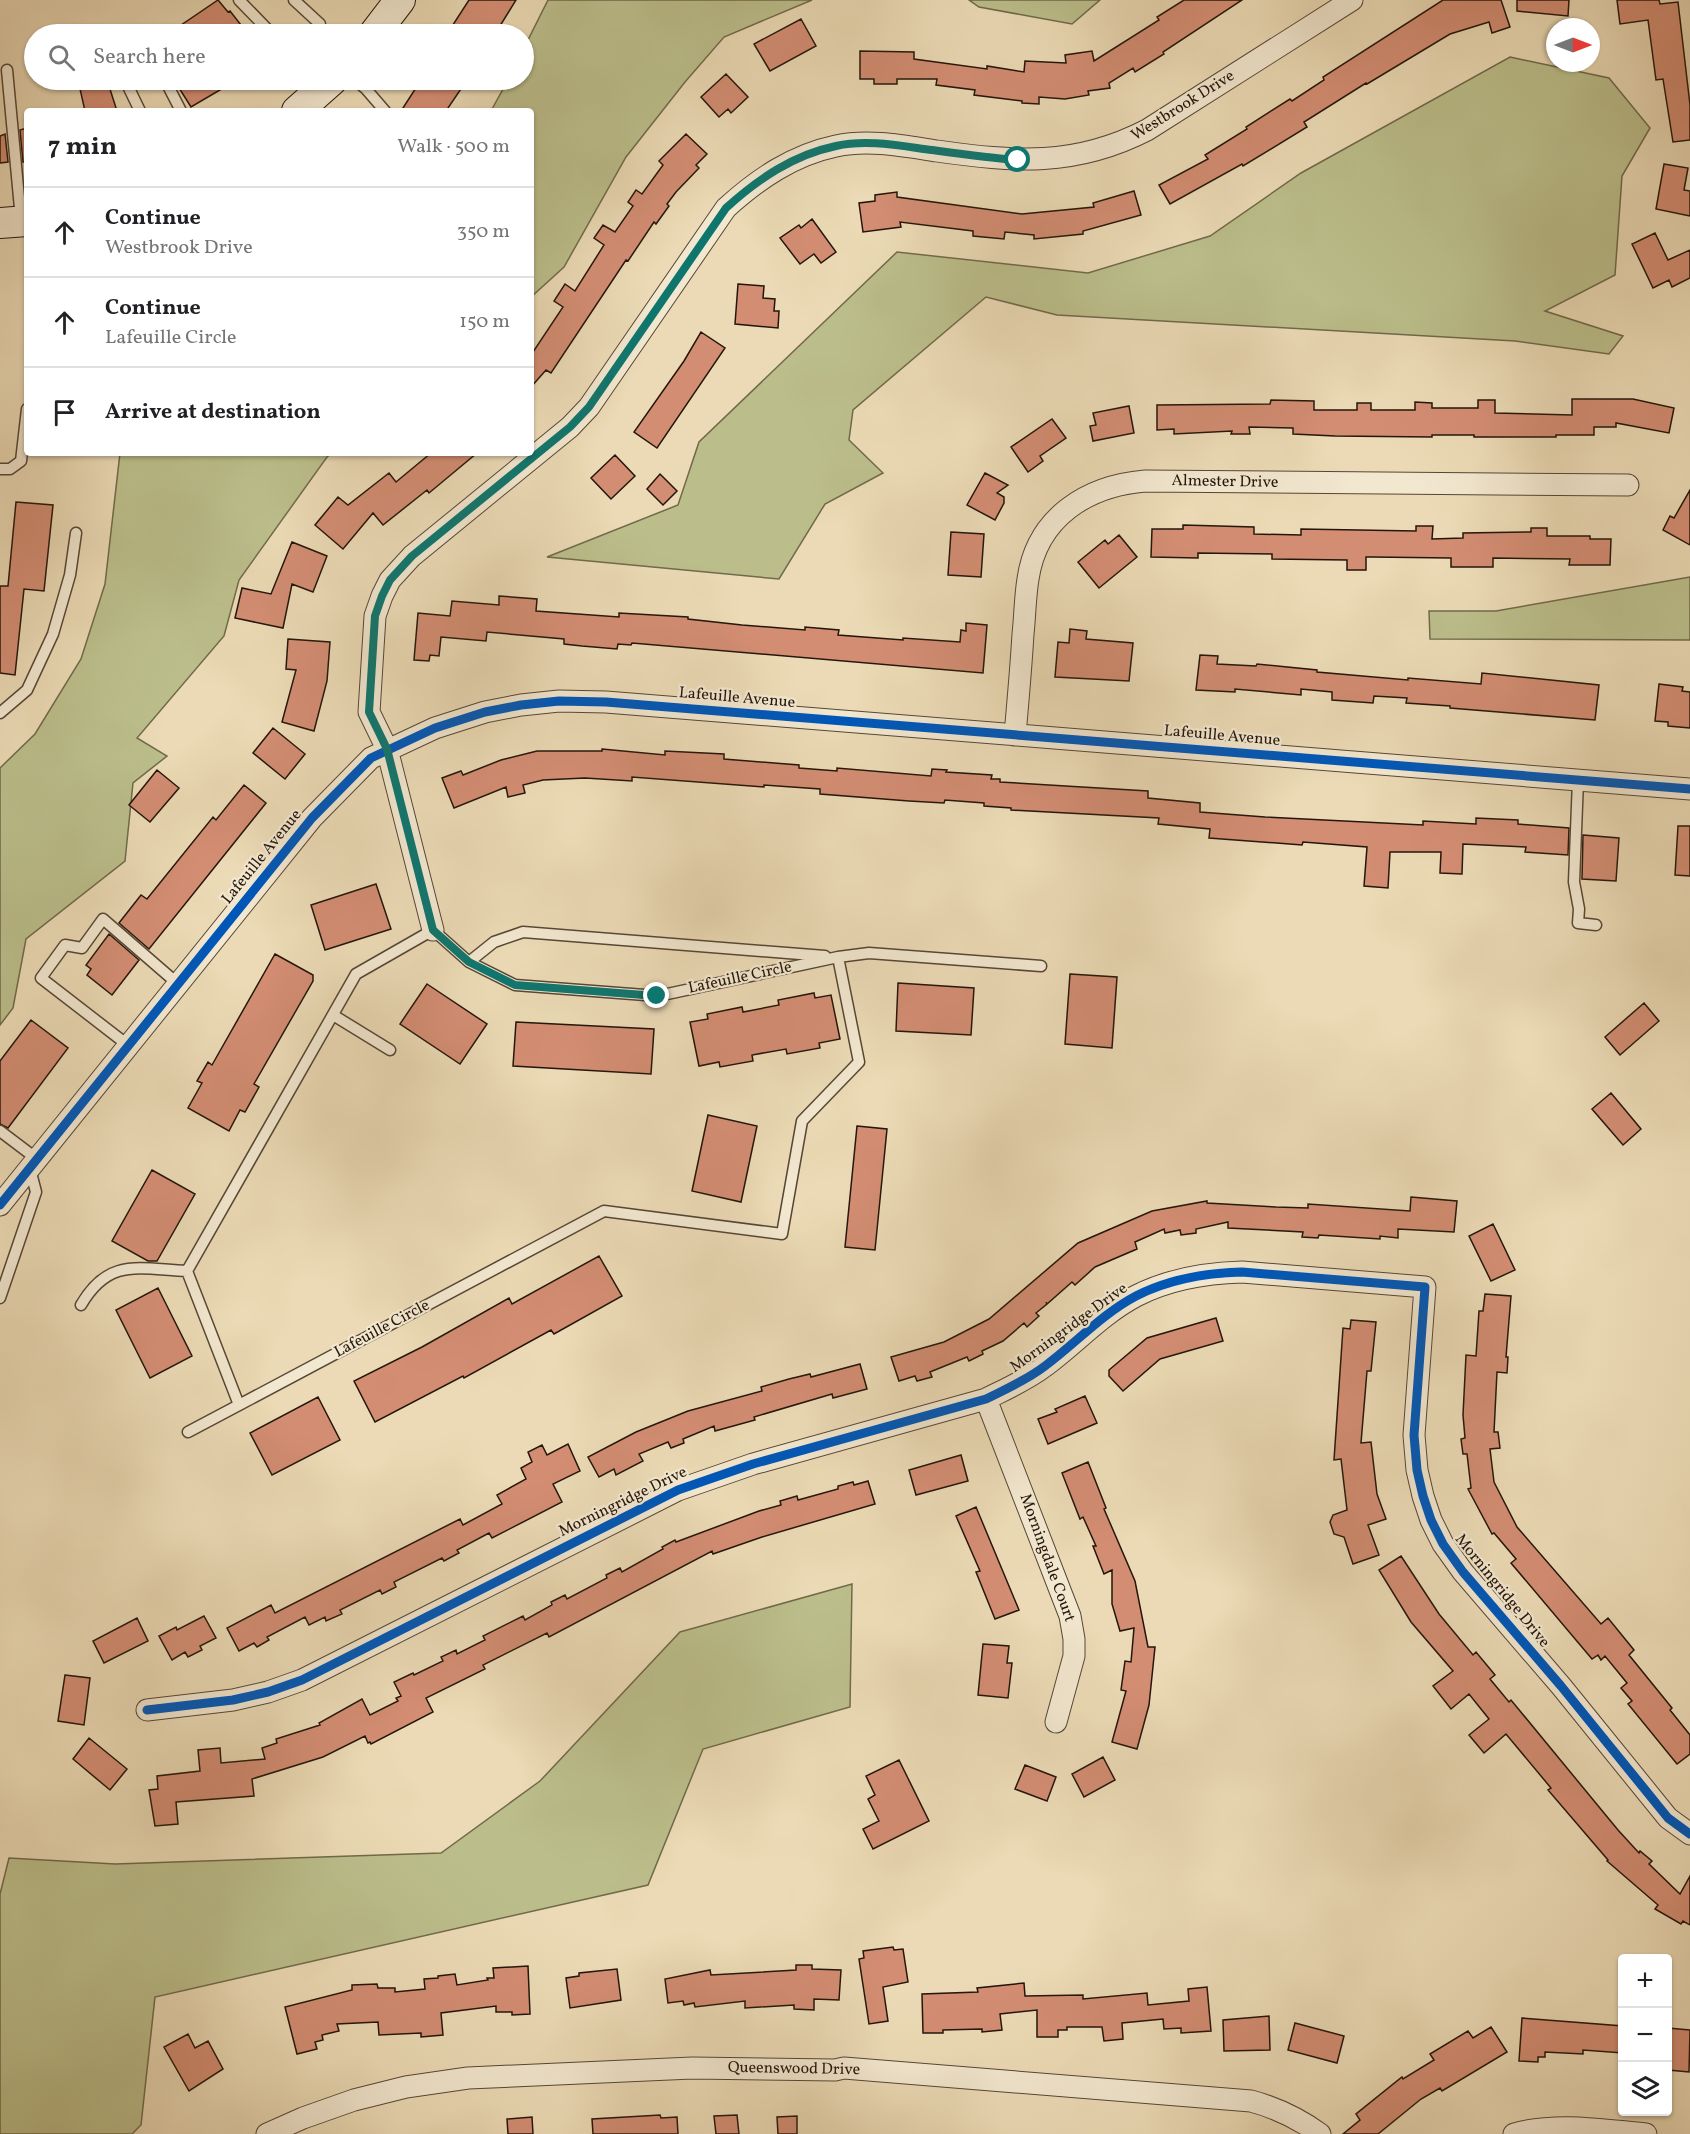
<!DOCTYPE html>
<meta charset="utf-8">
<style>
:root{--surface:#fff;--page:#f6f6f6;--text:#202124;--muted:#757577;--line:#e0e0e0}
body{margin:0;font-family:Vollkorn,serif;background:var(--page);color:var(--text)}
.controls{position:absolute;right:18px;bottom:18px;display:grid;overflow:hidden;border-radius:6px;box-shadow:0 2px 4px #0004}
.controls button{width:54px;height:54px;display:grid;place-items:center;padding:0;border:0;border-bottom:2px solid var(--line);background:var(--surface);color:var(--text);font:30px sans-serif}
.compass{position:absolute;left:1546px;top:18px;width:54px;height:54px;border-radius:50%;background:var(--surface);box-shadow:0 2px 4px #0004;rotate:90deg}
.stop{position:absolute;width:18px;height:18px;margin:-14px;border:4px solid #0f766e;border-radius:50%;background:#fff}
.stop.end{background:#0f766e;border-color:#fff;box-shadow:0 2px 6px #0008}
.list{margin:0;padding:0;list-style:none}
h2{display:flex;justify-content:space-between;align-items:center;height:78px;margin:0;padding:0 24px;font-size:26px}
h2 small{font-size:20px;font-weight:400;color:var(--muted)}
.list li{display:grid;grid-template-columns:39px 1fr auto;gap:18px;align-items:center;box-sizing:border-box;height:90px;padding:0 24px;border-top:2px solid var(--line)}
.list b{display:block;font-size:22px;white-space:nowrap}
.list p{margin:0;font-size:20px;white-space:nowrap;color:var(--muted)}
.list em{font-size:20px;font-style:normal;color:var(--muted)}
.icon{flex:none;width:33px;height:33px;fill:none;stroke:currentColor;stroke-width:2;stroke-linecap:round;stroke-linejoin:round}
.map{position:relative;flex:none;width:1690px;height:2134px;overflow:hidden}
.search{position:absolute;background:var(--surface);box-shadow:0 2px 4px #0004;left:24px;top:24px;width:510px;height:66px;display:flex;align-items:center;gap:15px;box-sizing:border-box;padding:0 21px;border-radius:33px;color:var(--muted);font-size:22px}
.panel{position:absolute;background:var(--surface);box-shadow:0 2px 4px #0004;left:24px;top:108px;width:510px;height:348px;border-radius:6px}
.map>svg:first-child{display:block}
.green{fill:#bbbe8b;stroke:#706a4b;stroke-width:1.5}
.building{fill:#d38d73;stroke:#24160b;stroke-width:1.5}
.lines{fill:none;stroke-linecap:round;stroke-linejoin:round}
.service-casing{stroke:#564736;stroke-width:13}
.minor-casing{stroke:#564736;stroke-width:23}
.secondary-casing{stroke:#24160b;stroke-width:32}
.service{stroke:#f2e7cf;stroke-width:10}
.minor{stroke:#f2e7cf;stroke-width:21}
.secondary{stroke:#f2e7cf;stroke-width:30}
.cycleway-casing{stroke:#f2e7cf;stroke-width:13}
.cycleway{stroke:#0057b8;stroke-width:9}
.route{stroke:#0f766e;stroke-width:8}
.labels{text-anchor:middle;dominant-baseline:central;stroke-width:4.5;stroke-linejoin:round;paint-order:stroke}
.street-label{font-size:16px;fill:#24160b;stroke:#f2e7cf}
</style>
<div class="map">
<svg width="1690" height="2134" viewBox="0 0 1690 2134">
<rect width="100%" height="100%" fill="#ebdab5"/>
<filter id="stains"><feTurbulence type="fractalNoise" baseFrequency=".00333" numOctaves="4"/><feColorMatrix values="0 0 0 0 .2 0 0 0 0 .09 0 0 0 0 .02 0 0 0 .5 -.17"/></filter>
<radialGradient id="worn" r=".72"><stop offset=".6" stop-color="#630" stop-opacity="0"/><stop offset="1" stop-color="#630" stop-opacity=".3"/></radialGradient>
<path class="green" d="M548,0H812L724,37L685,82L626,157L564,267L531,297V111H491L508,80H524V48Z
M969,0H1100L1072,24L979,7Z
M1510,57L1609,78L1650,128L1622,176L1615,275L1545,311L1623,336L1609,354L1515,341L1057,315L986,297L853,410L849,440L883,473L825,504L779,579L547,557L678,505L699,442L897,252L1088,273L1210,236L1301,173Z
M120,453H332L327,457L239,580L224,636L137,738L167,756L133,783L125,861L26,939L13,1008L0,1025V768L35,734L81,659L105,584Z
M1690,577V640L1430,639L1429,611H1496Z
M852,1584L850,1707L703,1749L648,1885L155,1997L141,2125L132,2134H0V1894L9,1858L115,1864L441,1853L540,1781L680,1632Z"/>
<path class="building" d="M218,0L228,12L230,11L248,34H168Z
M469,0H516L495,34H447Z
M1184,0H1242L1163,52L1164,54L1135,72L1133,68L1109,83L1110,88L1088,91L1089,95L1065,99L1039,97V104L1022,103V101L974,95L975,90L936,85L937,79H897V84H874V79H860V51L914,52V59L987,69V66L1024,72L1025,61L1066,63L1065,55L1092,51L1094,61L1159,20L1157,17Z
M1443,0H1501L1510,27L1492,33L1489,22L1450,34L1367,84L1366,83L1304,122L1307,127L1243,166L1242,164L1170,204L1159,185L1208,159L1205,155L1247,129L1246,127L1290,99L1292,101L1324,80L1323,77Z
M1517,0H1569L1568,16L1517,11Z
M1617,0H1659L1660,4L1678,2L1690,105V140L1673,142L1663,79L1656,80L1648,20L1620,24Z
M801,19L816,46L770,71L754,44Z
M726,74L748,97L731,113L728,109L719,117L701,97Z
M78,80H105L107,86H109L117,111H85Z
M174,80H237L191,107Z
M421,80H467L446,111H401Z
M27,128V161L23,162L20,130Z
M5,134L8,162L0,163V136Z
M686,134L707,154L696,165L699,168L676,192L667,204L669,206L656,224L654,222L628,261L626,260L551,373L546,370L531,387V355L563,307L554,301L565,284L575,291L604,245L594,238L603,225L615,232L633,206L628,202L636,190L642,194L663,165L659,161Z
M1664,164L1688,168L1684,190L1690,191V216L1656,209Z
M1134,191L1141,215L1083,231V234L1034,239V235L1005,232L1004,239L973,236V231L900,222L901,227L863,232L859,203L875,201V195L897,192V197L1022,214L1094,207L1093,203Z
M812,219L836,252L821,263L814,254L800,264L780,238L799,225L801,228Z
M1655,233L1668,260L1690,250V278L1672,287L1669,280L1653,288L1632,244Z
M738,284L764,286L763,298L775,299L774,311H779L778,328L735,324Z
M701,332L725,348L657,448L634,432L684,361Z
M1572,399H1633L1674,408L1669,433L1616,423V427H1594V435H1556V437H1474V435H1432V437L1335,436L1293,434V428L1249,427L1250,434H1231L1232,431L1174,434V429L1157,430V405L1270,404L1271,400L1314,401V410H1357V403H1371V410H1415V402L1432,403V408H1478V400H1495V413L1572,415Z
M1129,406L1134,433L1093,441L1090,426L1096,425L1093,413Z
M1052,419L1066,438L1040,456L1043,461L1028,472L1011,447Z
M431,453H477L429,493L427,490L383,525L373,513L343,549L315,525L338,497L348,505L389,473L396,482Z
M615,455L635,476L611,499L591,478Z
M985,473L1008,485L997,493L1004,497V503L995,520L967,505Z
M660,474L677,491L663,505L647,489Z
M1690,490V545L1663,530L1670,516L1674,518Z
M16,502L53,505L44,591L24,589L15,675L0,673V586H8Z
M1183,525L1254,527V534L1301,535V529L1416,531V526H1433L1432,539L1463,538V533L1531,532V528H1547V536H1590V539H1611L1610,565H1569L1570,559L1493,558V567H1451V558L1372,557H1366V570H1347V560L1272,559V554L1198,553V558L1151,557L1152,529H1183Z
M951,532L984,534L981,577L948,575Z
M1119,535L1137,557L1099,588L1078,562L1105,540L1108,544Z
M292,542L327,556L313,592L292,584L283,628L235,618L242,588L271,594Z
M499,596L537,599L536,611L619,617V613L688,617V619L742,625L805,630V627L839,630L838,635L903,640V638L960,642L961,630L966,631V623L987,625L983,673L632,643L631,645L618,644L617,649L582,646L564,644V639L487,632L486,641L441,637L439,656L430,655L429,661L414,660L418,613L450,616L452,601L499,605Z
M1070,629L1087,631L1086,639L1133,643L1129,681L1055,677L1058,642L1069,643Z
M288,639L330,642L327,681L314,731L282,722L296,670L286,669Z
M1200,655L1218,656L1217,664L1256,666L1257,664L1317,670V672L1408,680V678L1481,684L1482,673L1599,685L1595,720L1450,708V706L1406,703L1407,698L1374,696L1373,703L1332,700V692L1301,689V695L1235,689V692L1196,690Z
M1659,684L1683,687L1682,691L1690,692V728L1668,726V722L1655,721Z
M273,728L305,754L285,779L253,753Z
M602,749L665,755V751L724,754V759L799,765V768L837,771V768L931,776L932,769L947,770L946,772L992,775L991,779H1000V782L1148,791V798L1200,803V812L1265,817L1423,825V821L1476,824V818L1518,820V824L1569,828L1568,855L1525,852L1526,847L1463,844L1462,874L1440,873L1441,852H1390L1388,888L1364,886L1367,847L1303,842L1302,845L1209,838L1210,829L1158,824L1159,818L1011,810V808L984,806V803L945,800L944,803L909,801L820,794V789L764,785V787L632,777V781L585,778L543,780L523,785L525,793L508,797L506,787L454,808L442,778L461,771L463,775L501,760L537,751H602Z
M157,770L179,788L150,822L129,805Z
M244,785L266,803L149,949L119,923L141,895L147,899L213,817L216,820Z
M1678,826H1690V876L1675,875Z
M1583,835L1619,838L1616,881L1582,879Z
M376,884L391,929L325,950L311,905Z
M109,934L139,960L112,995L87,975L91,969L86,965Z
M275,954L313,975V981L254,1084L259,1087L245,1112L240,1110L229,1131L188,1108L202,1083L197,1081L208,1062L212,1065Z
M1070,974L1117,977L1112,1048L1065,1044Z
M898,983L974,988L971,1035L896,1031Z
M427,984L487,1024L460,1064L400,1024Z
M814,993L815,998L831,995L840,1039L819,1043L820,1048L787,1054L786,1049L752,1055L753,1061L720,1067L719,1062L699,1066L690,1022L708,1019L707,1014L742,1007L743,1012L779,1005L778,1000Z
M1644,1003L1659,1021L1620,1055L1605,1037Z
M31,1020L68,1048L8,1128L0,1124V1061Z
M516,1022L654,1029L651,1074L513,1066Z
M1611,1093L1641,1129L1623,1145L1592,1109Z
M708,1115L757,1126L741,1202L692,1191Z
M857,1126L887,1129L875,1250L845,1247Z
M152,1170L195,1194L157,1261H148L112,1241Z
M1411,1197L1457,1201L1454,1232L1398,1229V1238L1380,1236V1239L1319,1235L1318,1238L1302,1237L1303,1232L1228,1228V1222L1196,1229V1233L1181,1235L1180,1230L1165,1233L1164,1229L1135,1242L1137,1249L1095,1267L1075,1285L1072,1282L1047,1304L1046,1302L1047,1304L1036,1313L1039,1316L1027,1327L1024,1323L1003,1341L982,1351L983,1354L969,1361L967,1357L930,1372L932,1377L917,1381L915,1376L899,1381L891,1357L944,1342L989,1319L1078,1243L1152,1211L1207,1201V1203L1276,1207L1308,1208V1204L1410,1211Z
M1493,1224L1515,1270L1491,1281L1469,1236Z
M599,1256L622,1296L554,1334L551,1330L464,1378L463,1376L375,1422L354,1381L422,1347L509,1298L512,1304Z
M158,1288L192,1356L150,1378L116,1310Z
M1485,1294L1511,1296L1506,1357H1508L1507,1373L1497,1372L1494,1432H1498L1500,1448L1490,1449L1494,1482L1517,1527L1601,1624L1608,1618L1634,1650L1629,1655L1672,1708L1670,1710L1690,1735V1754L1677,1764L1628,1704L1632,1701L1621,1688L1627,1683L1605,1656L1601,1660L1598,1655L1592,1659L1511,1563L1516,1559L1494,1533L1492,1534L1468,1489L1471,1488L1467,1454H1463L1461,1439L1465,1438L1463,1415L1466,1355L1476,1356L1479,1311H1483Z
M1216,1318L1223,1341L1160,1359L1123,1391L1109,1376V1370L1147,1338Z
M1351,1320L1376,1322L1371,1371H1367L1361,1443L1371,1442L1377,1494L1386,1519L1368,1525L1379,1555L1353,1564L1344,1537L1334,1534L1330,1522L1333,1515L1347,1510L1341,1459L1334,1460L1343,1328L1350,1329Z
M860,1364L867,1389L833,1398L832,1394L754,1417L755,1420L715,1431L714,1426L683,1439L684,1443L671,1448L668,1442L639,1454L643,1461L616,1475L614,1469L599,1477L588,1457L636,1432L688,1411L762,1391L761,1387L789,1379L810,1374L811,1377Z
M1085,1396L1097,1423L1048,1444L1038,1419L1057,1412L1055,1409Z
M318,1397L340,1440L272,1475L250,1433Z
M568,1444L580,1471L553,1484L562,1502L492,1538L489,1533L457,1550L459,1553L444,1561L442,1558L394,1582L396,1587L382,1594L380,1590L340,1610L342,1614L326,1621L325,1617L309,1625L305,1617L267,1637L269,1640L257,1647L254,1643L239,1651L227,1628L271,1605L275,1613L460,1519L463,1525L502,1504L497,1495L526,1479L521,1468L532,1462L528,1452L542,1445L547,1455Z
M961,1455L968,1481L916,1495L909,1470Z
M1088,1462L1106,1508L1104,1509L1135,1581L1148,1647H1155L1149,1705L1137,1749L1112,1742L1126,1691L1121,1690L1125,1661L1131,1662L1134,1628L1120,1631L1112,1604V1570L1104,1574L1093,1546H1096L1083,1517L1080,1519L1062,1473Z
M868,1481L875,1504L762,1537L713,1554L712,1551L549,1637L547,1633L483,1665L485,1669L426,1698L433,1712L371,1744L370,1742L368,1743L365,1736L323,1757L252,1779L254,1796L176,1802L178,1824L155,1826L149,1790L158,1789L157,1776L200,1771L198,1750L220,1748L221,1763L265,1759L262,1748L277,1743L276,1739L320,1725L319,1723L362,1699L370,1715L398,1701L396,1698L401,1696L394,1682L413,1673L414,1675L443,1661L441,1657L456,1650L457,1654L485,1640L483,1636L523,1616L525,1620L552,1605L551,1602L565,1595L567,1599L607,1578L606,1575L620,1568L622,1572L663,1549L662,1547L675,1540L676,1542L759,1511L781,1505L780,1501L797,1496L798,1500L838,1489V1486L853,1482L854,1485Z
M976,1507L1019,1610L995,1619L976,1572L980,1571L956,1516Z
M1401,1556L1439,1614L1473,1655L1476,1652L1495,1675L1490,1679L1509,1702L1511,1700L1618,1830L1639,1853L1640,1851L1652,1861L1649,1864L1680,1894L1690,1876V1925L1683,1921L1681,1924L1655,1909L1658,1905L1607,1861L1608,1860L1548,1790L1551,1788L1506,1734L1484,1753L1469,1735L1489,1719L1469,1694L1451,1709L1433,1686L1453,1671L1411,1622L1379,1570Z
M204,1616L216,1638L200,1646L202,1650L188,1657L185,1652L172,1660L159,1636L176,1627L177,1630Z
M137,1618L148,1641L104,1663L93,1641Z
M983,1644L1009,1646L1007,1663H1012L1008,1698L978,1695Z
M65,1675L90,1678L84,1725L58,1721Z
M89,1738L127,1769L110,1790L73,1759Z
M1103,1757L1115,1780L1084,1797L1072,1774Z
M899,1760L929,1821L873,1849L863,1829L879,1821L868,1799L875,1795L866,1776Z
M1025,1765L1056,1777L1047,1801L1015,1789Z
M893,1947L894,1950L903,1949L908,1982L883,1987L888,2021L869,2024L859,1959L864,1958L863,1951Z
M796,1965H812V1969L841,1970L839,2000L814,1999V2010L794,2009V2005L745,2008V2001L695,2007L694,2003L684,2005L683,2001L668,2003L665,1979L710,1970L711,1975L796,1970Z
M528,1966L530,2014L512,2015V2012H496V2006L441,2013L443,2035L421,2037V2033L379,2035L378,2022L337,2024L339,2031L322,2035L323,2040L315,2042L317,2049L297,2054L285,2007L352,1990V1985L377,1984L378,1988H395V1992L425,1989L424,1979L438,1978V1976L455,1974L457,1985L488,1980L487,1978H494L493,1968Z
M617,1969L621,2000L570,2008L566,1978L579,1976V1973Z
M1024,1983L1025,1996L1083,1995V1999L1147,1993L1148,2005L1189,2001L1188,1989L1207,1987L1211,2031L1181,2033V2028L1164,2029L1163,2019L1122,2023L1123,2039L1104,2041L1102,2027H1067V2030H1058V2037H1037V2010L1000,2014L1002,2030L982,2032V2029L943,2030V2033H923L922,1994L978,1992L977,1988Z
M1269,2016L1270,2050L1224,2051L1223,2020Z
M1522,2018L1623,2026V2053L1583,2050V2054L1545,2052V2057H1538V2062L1519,2061Z
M1295,2023L1344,2036L1337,2063L1288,2050Z
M1491,2027L1507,2052L1442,2091L1440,2088L1421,2099L1378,2134H1343L1360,2120L1356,2114L1402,2077L1403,2079L1434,2060L1430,2054L1468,2031L1473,2038Z
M1668,2028L1690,2030L1689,2072L1668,2070Z
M188,2034L195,2048L208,2041L223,2069L189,2091L164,2047Z
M660,2115L661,2118L677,2117L678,2134H593L592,2119Z
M737,2115L739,2134H716L714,2116Z
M797,2116V2134H778L777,2117Z
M532,2117L533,2134H508L507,2119Z"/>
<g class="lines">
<defs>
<path id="service" d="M239,0L272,34
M294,0L320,24L309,34
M7,70L21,219
M125,80L140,111
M165,80L181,111
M355,80L366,89L385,111
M0,469H10L21,461L27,409
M0,713L27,690L53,634L70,575L76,533
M1578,780L1574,882L1579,909L1578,923L1596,925
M469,962L494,942L523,932L825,956
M333,1015L390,1050
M129,1046L41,978L65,945L82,948L103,919L178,984
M0,1131L37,1159
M187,1271L356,974L433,930L469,962L515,985L658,996L838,957L869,953L1041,966
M187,1271L239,1405L604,1211L782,1234L802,1121L859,1062L838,957
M0,1298L36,1192L30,1169
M81,1305C109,1257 139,1269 187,1271
M188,1432L239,1405"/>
<path id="minor" d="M1015,735C1018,701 1021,668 1023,634C1025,616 1025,597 1028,579C1037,517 1087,486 1145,481L1628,485
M433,930L387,749L369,712L375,616L382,596L390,580L412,556L570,427L589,407L726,208C758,179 793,155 836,146C869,139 904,146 937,151C1014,162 1075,167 1147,130L1352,0
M0,1205L312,818L371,758L435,728L485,712L521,705L559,701L606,702L1690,789
M986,1399L1070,1616L1074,1639V1656L1056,1722
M147,1710L233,1700L268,1692L302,1680L678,1490L753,1464L986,1399C1006,1389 1027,1380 1045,1366C1076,1343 1102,1314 1136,1296C1169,1279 1205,1273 1242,1272L1425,1287L1414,1435L1417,1470L1423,1496L1431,1520L1443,1544L1463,1572L1561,1686L1668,1818L1690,1834
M267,2134L303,2118L354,2100L406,2087L468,2078L692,2068L835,2070L844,2068L1251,2101C1277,2108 1298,2118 1320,2134
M1514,2134C1557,2122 1602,2130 1646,2134"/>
<path id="secondary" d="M374,34L400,0
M297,111L332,80
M0,223L27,221"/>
</defs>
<use href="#service" class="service-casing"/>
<use href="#minor" class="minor-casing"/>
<use href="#secondary" class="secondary-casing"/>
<use href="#service" class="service"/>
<use href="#minor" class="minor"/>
<use href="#secondary" class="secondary"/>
<defs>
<path id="cycleway" d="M0,1205L312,818L371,758L435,728L485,712L521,705L559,701L606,702L1690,789
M147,1710L233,1700L268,1692L302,1680L678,1490L753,1464L986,1399C1006,1389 1027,1380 1045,1366C1076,1343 1102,1314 1136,1296C1169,1279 1205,1273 1242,1272L1425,1287L1414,1435L1417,1470L1423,1496L1431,1520L1443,1544L1463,1572L1561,1686L1668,1818L1690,1834"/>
</defs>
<use href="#cycleway" class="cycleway-casing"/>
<use href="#cycleway" class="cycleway"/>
</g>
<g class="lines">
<path class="route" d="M657,996L515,985L469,962L433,930L387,749L369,712L375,616L382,596L390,580L412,556L570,427L589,407L726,208C758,179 793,155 836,146C867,139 901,146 932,150C961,154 989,158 1018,160"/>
</g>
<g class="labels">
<g class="street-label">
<text transform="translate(1183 106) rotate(-32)">Westbrook Drive</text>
<text transform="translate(1225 482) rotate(1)">Almester Drive</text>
<text transform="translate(737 698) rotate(5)">Lafeuille Avenue</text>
<text transform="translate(1222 736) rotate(5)">Lafeuille Avenue</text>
<text transform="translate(262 857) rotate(-51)">Lafeuille Avenue</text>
<text transform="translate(740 978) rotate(-12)">Lafeuille Circle</text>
<text transform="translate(1069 1328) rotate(-36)">Morningridge Drive</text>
<text transform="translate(382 1329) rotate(-28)">Lafeuille Circle</text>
<text transform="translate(623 1502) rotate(-26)">Morningridge Drive</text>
<text transform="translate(1047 1558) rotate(70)">Morningdale Court</text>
<text transform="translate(1502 1591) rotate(51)">Morningridge Drive</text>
<text transform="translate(794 2069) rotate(1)">Queenswood Drive</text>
</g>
</g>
<rect width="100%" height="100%" filter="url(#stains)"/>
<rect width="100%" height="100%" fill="url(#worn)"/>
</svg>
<div class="controls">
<button>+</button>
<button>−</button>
<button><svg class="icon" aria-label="layers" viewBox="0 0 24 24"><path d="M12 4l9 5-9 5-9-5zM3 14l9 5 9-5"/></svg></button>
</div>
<svg class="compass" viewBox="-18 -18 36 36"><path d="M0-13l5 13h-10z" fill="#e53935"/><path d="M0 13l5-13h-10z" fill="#757577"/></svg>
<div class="stop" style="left:1018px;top:160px"></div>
<div class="stop end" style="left:657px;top:996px"></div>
<div class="search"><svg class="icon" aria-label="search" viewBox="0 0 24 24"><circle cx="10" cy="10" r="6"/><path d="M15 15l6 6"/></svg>Search here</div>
<section class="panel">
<h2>7 min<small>Walk · 500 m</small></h2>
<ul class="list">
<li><svg class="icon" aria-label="ahead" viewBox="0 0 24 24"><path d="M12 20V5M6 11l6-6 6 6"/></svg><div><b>Continue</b><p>Westbrook Drive</p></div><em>350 m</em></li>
<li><svg class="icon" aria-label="ahead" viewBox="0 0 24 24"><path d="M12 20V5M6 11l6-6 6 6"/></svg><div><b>Continue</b><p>Lafeuille Circle</p></div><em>150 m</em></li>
<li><svg class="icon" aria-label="arrive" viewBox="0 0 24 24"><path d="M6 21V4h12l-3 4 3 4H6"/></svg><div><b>Arrive at destination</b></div></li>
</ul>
</section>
</div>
